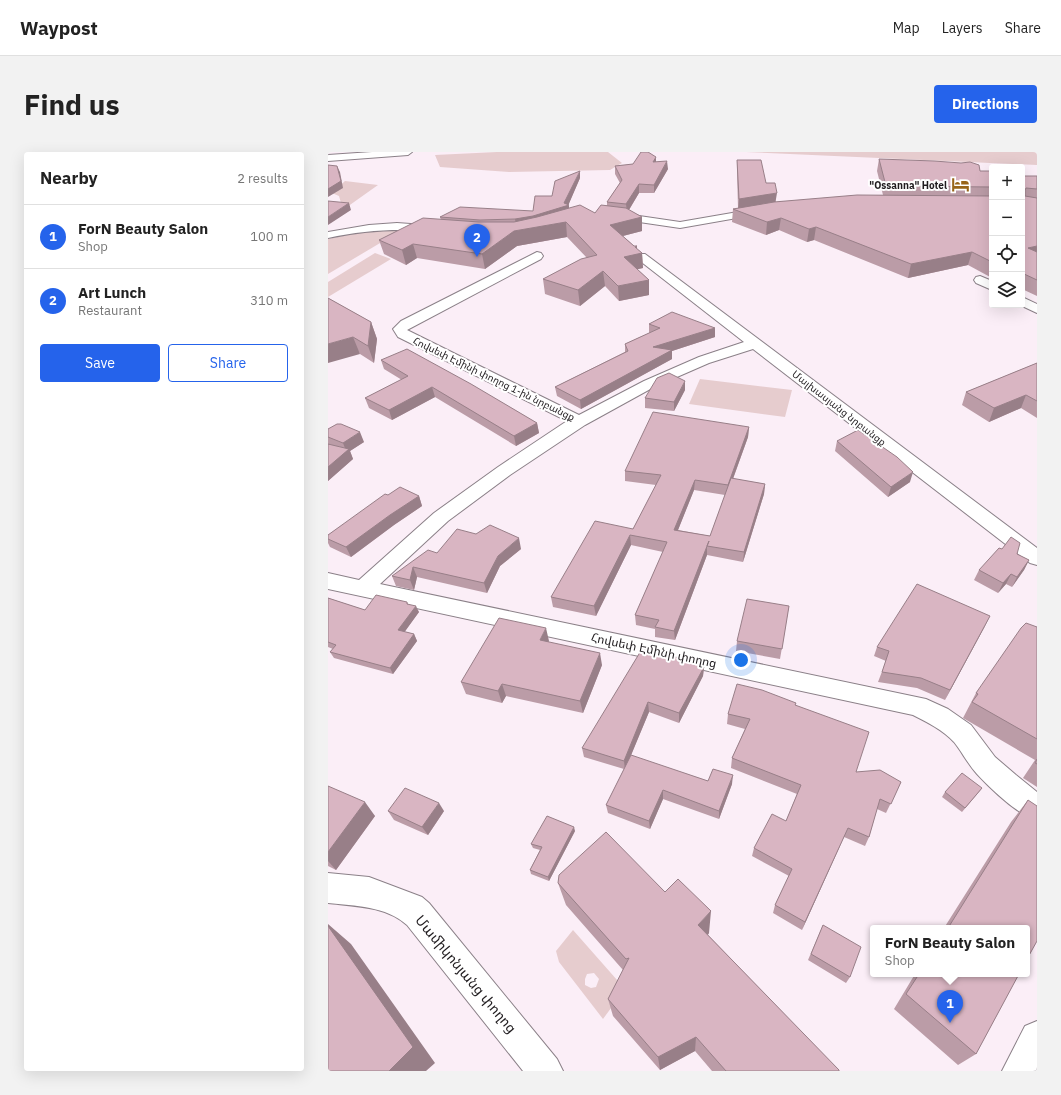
<!DOCTYPE html>
<meta charset="utf-8">
<style>
:root{--surface:#fff;--page:#f2f2f2;--text:#222;--muted:#767676;--line:#e0e0e0;--accent:#2563eb}
body{margin:0;font-family:"IBM Plex Sans","Noto Sans Armenian",sans-serif;background:var(--page);color:var(--text)}
.controls{position:absolute;right:12px;top:12px;display:grid;overflow:hidden;border-radius:4px;box-shadow:0 4px 16px #0002}
.controls button{width:36px;height:36px;display:grid;place-items:center;padding:0;border:0;border-bottom:1px solid var(--line);background:var(--surface);color:var(--text);font:20px sans-serif}
.you{position:absolute;left:413px;top:508px;width:14px;height:14px;margin:-10px;border:3px solid #fff;border-radius:50%;background:#1a73e8;box-shadow:0 0 0 6px #1a73e833}
.badge{display:grid;place-items:center;width:26px;height:26px;border-radius:50%;background:var(--accent);color:#fff;font-size:13px;font-weight:700}
.pin{position:absolute;translate:-50% -33px;filter:drop-shadow(0 1px 2px #0008)}
.pin::after{content:'';position:absolute;top:21px;width:14px;height:12px;background:inherit;clip-path:polygon(0 0,100% 0,50% 100%)}
.popup{position:absolute;left:542px;top:773px;width:160px;height:52px;box-sizing:border-box;display:grid;place-content:center;border-radius:4px;background:var(--surface);filter:drop-shadow(0 1px 3px #0005);font-size:13px;white-space:nowrap;color:var(--muted)}
.popup b{font-size:15px;color:var(--text)}
.popup::after{content:'';position:absolute;left:50%;top:100%;margin-left:-8px;border:8px solid transparent;border-top-color:var(--surface)}
.list{margin:0;padding:0;list-style:none}
h2{display:flex;justify-content:space-between;align-items:center;height:52px;margin:0;padding:0 16px;font-size:17px}
h2 small{font-size:13px;font-weight:400;color:var(--muted)}
.list li{display:grid;grid-template-columns:26px 1fr auto;gap:12px;align-items:center;box-sizing:border-box;height:64px;padding:0 16px;border-top:1px solid var(--line)}
.list b{display:block;font-size:15px;white-space:nowrap}
.list p{margin:0;font-size:13px;white-space:nowrap;color:var(--muted)}
.list em{font-size:13px;font-style:normal;color:var(--muted)}
.actions{display:flex;gap:8px;padding:12px 16px}
.actions a{flex:1;padding:9px 0;border:1px solid var(--accent);border-radius:4px;text-align:center;font-size:14px;color:var(--accent)}
.actions .main{background:var(--accent);color:#fff}
.icon{flex:none;width:22px;height:22px;fill:none;stroke:currentColor;stroke-width:2;stroke-linecap:round;stroke-linejoin:round}
.map{position:relative;flex:none;width:709px;height:919px;overflow:hidden;border-radius:4px}
header{display:flex;align-items:center;gap:24px;box-sizing:border-box;height:56px;padding:0 20px;background:var(--surface);border-bottom:1px solid var(--line)}
header strong{font-size:19px}
nav{display:flex;gap:22px;margin-inline-start:auto;font-size:14px}
.intro{display:flex;align-items:center;justify-content:space-between;box-sizing:border-box;height:96px;padding:0 24px}
h1{margin:0;font-size:28px}
.button{padding:10px 18px;border-radius:4px;background:var(--accent);color:#fff;font-size:14px;font-weight:700}
main{display:flex;gap:24px;padding:0 24px}
aside{flex:1;background:var(--surface);border-radius:4px;box-shadow:0 4px 16px #0002}
.map>svg:first-child{display:block}
.green{fill:#e6ccce;fill-rule:evenodd}
.lines{fill:none;stroke-linecap:round;stroke-linejoin:round}
.minor-casing{stroke:#8b8088;stroke-width:2}
.minor{fill:#fff;fill-rule:evenodd}
.wall{fill:#bb9ca7;fill-rule:evenodd}
.shaded-wall{fill:#987f88}
.building{fill:#d9b5c2;stroke:#987f88}
.labels{text-anchor:middle;dominant-baseline:central;stroke-width:4;stroke-linejoin:round;paint-order:stroke}
.far-poi-label{font-size:10px;font-weight:bold;fill:#201c1f;stroke:#fff;text-anchor:end}
.far-street-label{font-size:10px;fill:#201c1f;stroke:#fff}
.street-label{font-size:12px;fill:#201c1f;stroke:#fff}
.near-street-label{font-size:14px;fill:#201c1f;stroke:#fff}
</style>
<header>
<strong>Waypost</strong>
<nav><a>Map</a><a>Layers</a><a>Share</a></nav>
</header>
<div class="intro"><h1>Find us</h1><a class="button">Directions</a></div>
<main>
<aside>
<h2>Nearby<small>2 results</small></h2>
<ul class="list">
<li><span class="badge">1</span><div><b>ForN Beauty Salon</b><p>Shop</p></div><em>100 m</em></li>
<li><span class="badge">2</span><div><b>Art Lunch</b><p>Restaurant</p></div><em>310 m</em></li>
</ul>
<div class="actions"><a class="main">Save</a><a>Share</a></div>
</aside>
<div class="map">
<svg width="709" height="919" viewBox="0 0 709 919">
<rect width="100%" height="100%" fill="#fbeef7"/>
<path class="green" d="M169,0H280L294,11L282,18L181,20L112,15L107,3Z
M418,0H709V13Z
M17,29L50,33L19,55L13,51L11,44L4,41Z
M56,78H74L0,122V87L38,79Z
M47,101L63,107L0,145V130Z
M372,227L464,238L457,265L361,252Z
M245,778L297,837L275,867L231,810L228,799ZM266,821L271,827L268,835L263,836L257,833V827L259,822Z"/>
<g class="lines">
<defs>
<path id="minor" d="M44,0H84L80,3L0,9V3Z
M433,56L437,57L438,59L437,61L352,76L284,66L279,63L284,60L352,70Z
M69,71L110,74L116,77L110,80C73,76 37,78 0,86V80L41,73Z
M209,100L213,101L215,104L213,107L79,178L251,263L316,229L371,205L416,190L307,105L309,102H317L709,396V413L702,411L425,197L381,211L326,235L257,273L182,323L120,369L52,432L598,547L620,557L643,573L667,605L688,623L709,640V669C688,661 664,638 649,622C640,612 634,600 626,590C615,578 599,570 585,563L0,437V421L31,428L106,361L170,315L239,269L70,185L65,177L73,169Z
M652,124L664,129V138L648,131L646,128L648,125Z
M694,145L709,152V161L692,153H694Z
M0,721L41,725L94,745L101,751L229,907L235,919H195L79,773C58,754 27,754 0,751Z
M709,869V919H674L697,874Z"/>
</defs>
<use href="#minor" class="minor-casing"/>
<use href="#minor" class="minor"/>
</g>
<path class="wall" d="M551,7L652,19H664V126L640,113L580,126L486,88L479,90L451,78L438,83L404,70L405,57L410,56L409,19V8L438,31L448,50L555,43L549,19Z
M328,10L340,17L326,41H311L301,58L314,65V79L295,84L306,94H309V97L314,101L315,116L309,117L321,128V143L291,149L277,134L252,154L217,142L215,127L259,106L239,85L189,94L157,117L89,106L78,113L56,102L51,88L113,68L112,65L205,59L224,44L252,26L240,53L241,56L267,61L279,53V50L292,31L287,22V14Z
M694,24H709V144L694,137Z
M0,146L43,170L49,187L46,211L32,202Z
M321,172L387,176V185L344,199V207L253,257L229,244L227,235L297,200V192L321,181Z
M53,208L209,271L211,281L188,294L107,245L64,268L41,256L37,246L74,228L56,217Z
M709,211V266L693,256L661,270L634,253L638,240Z
M357,238L346,259L317,256V246Z
M421,275L420,285L405,327L437,332L436,342L415,410L379,403L347,488L327,485V477L308,473L307,463L335,400L303,393L268,464L225,455L223,445L305,377L328,333L297,329V319ZM366,338L397,343L382,384L350,378Z
M0,277L36,290L22,299L25,307L0,329Z
M509,289L582,330L560,345L507,299Z
M60,343L91,344L94,354L66,373L23,405L2,395L0,391V383Z
M193,397L172,414L159,441L89,425L86,438L68,434L64,424L109,401Z
M689,402L701,408L696,418L684,435L678,432L670,441L646,428L651,418Z
M0,446L37,458L79,450L80,452L91,460L76,480L86,482L89,489L65,522L6,506L2,500L5,497L0,495Z
M461,454L452,507L408,499L409,489Z
M657,474L617,548L589,536L550,530L558,509L546,504L549,495Z
M709,475V635L695,626L707,608L635,566L648,541Z
M221,489L220,490L274,513L255,561L178,544L174,551L138,542L133,530Z
M339,502L376,515L375,524L351,571L321,560L302,605L380,629L404,632L391,667L335,647L322,677L280,661L278,653L296,617L256,605L254,596Z
M468,551L467,553L528,620L573,630L558,661L549,657L541,685L537,694L516,685L474,778L445,761L447,753L461,724L424,704L426,696L458,669L469,642L403,616L404,606L417,577L399,572L400,562Z
M0,634L47,664L8,718L0,714Z
M654,636L651,640L634,660L614,645L617,640Z
M700,648L699,776H616L683,670Z
M60,659H116L100,683L66,668Z
M247,679L221,729L203,722L202,718L212,698L205,696L203,692Z
M230,731L337,740L381,781L380,783L511,919H384L367,899L332,918L285,864L280,847L295,818L238,753Z
M495,773L522,825L518,831L480,808Z
M587,822H691L648,902L630,913L566,857Z"/>
<path class="shaded-wall" d="M328,5V13L325,10Z
M339,9L340,17L326,41V33Z
M9,14L12,20L15,36L0,45V37Z
M252,19V26L240,54L241,53V61L188,74L187,67L236,51Z
M311,32V41L299,61L298,52Z
M449,41L447,53L410,59L411,47Z
M21,51L23,58L0,73V65Z
M314,65V79L283,87L282,73Z
M453,66L451,78L438,83L439,70Z
M238,70L239,85L189,94L157,117L154,102L186,79Z
M488,75L486,88L479,90L481,77Z
M85,92L89,106L78,113L74,98Z
M309,94V102L314,101L315,116L297,120L296,105Z
M709,94V107L700,96Z
M644,100L640,113L580,126L583,112Z
M275,119L277,134L252,154L250,138Z
M321,128V143L291,149L290,134Z
M43,170L49,187L46,211L40,194Z
M387,176V185L344,199V207L253,257L252,248L325,195Z
M25,185L32,202L0,211V192Z
M357,229V238L346,259V250Z
M104,235L107,245L64,268L61,258Z
M698,243L693,256L661,270L666,256Z
M209,271L211,281L188,294L186,284Z
M421,275L420,285L399,343L400,333Z
M32,280L36,290L22,299L25,307L0,329V315L18,299L15,291Z
M585,320L582,330L560,345L563,335Z
M367,328L366,338L346,388V378Z
M437,332L436,342L415,410L416,400Z
M91,344L94,354L66,373L23,405L18,395L62,363Z
M302,383L303,393L268,464L266,454Z
M191,386L193,397L172,414L159,441L156,431L170,404Z
M379,394V403L347,488L346,479Z
M701,408L696,418L684,435L689,425Z
M85,415L89,425L86,438L82,428Z
M683,422L678,432L670,441L675,431Z
M88,454L91,460L73,485L70,478Z
M662,464L657,474L617,548L622,538Z
M218,476L221,489L215,501L212,488Z
M86,482L89,489L65,522L62,516Z
M272,501L274,513L255,561L252,549Z
M376,515L375,524L351,571V561Z
M174,532L178,544L174,551L170,539Z
M320,550L321,560L297,618L296,609Z
M405,623L404,632L391,667V659Z
M335,638V647L322,677L321,669Z
M37,650L47,664L8,718L0,709V700Z
M111,651L116,659L100,683L94,675Z
M246,675L247,679L221,729L220,725Z
M520,676L516,685L474,778L477,770Z
M383,759L381,781L369,794L370,773Z
M0,772L23,792L107,911L98,919H61L0,774Z
M368,885L367,899L332,918L330,905Z"/>
<path class="building" d="M313,0H320L328,5L325,10L339,9L326,33L311,32L298,52L279,50L294,28L287,14L305,12Z
M551,7L606,9L633,11L642,10L651,13L652,19H664V35L558,34Z
M409,8H433L438,31H447L449,41L411,47Z
M0,13L9,14L13,29L0,37Z
M252,19L236,51L241,53L205,64L187,67L152,68L112,65L132,55L205,59L207,44H224L227,29Z
M694,24H709V37L698,36L697,38V44L709,46V94L700,96L709,100V128L694,121Z
M529,43L664,44V110L644,100L583,112L488,75L481,77L453,66L439,70L405,57L446,50Z
M0,49L21,51L0,65Z
M252,53L267,61L273,53L298,56L314,65L282,73L306,94H309L307,95L314,101L296,105L321,128L290,134L275,119L250,138L215,127L253,107L269,103L238,70L186,79L154,102L85,92L74,98L51,88L95,66L151,70H186L209,65Z
M0,146L43,170L40,194L25,185L0,192Z
M344,160L387,176L325,195L344,198L252,248L227,235L300,199L297,192L332,176L321,172Z
M79,197L143,232L209,271L186,284L104,235L61,258L37,246L80,224L53,208Z
M709,211V249L698,243L666,256L638,240Z
M341,221L357,229L346,250L317,246L329,226Z
M325,260L421,275L400,333L367,328L346,378L382,384L403,326L437,332L416,400L379,394L381,389L346,479L327,475L331,468L307,463L339,390L302,383L266,454L223,445L267,369L305,377L333,323L297,319Z
M9,272H13L32,280L15,291L0,285V277Z
M530,278L569,305L585,320L563,335L509,289Z
M0,292L21,297L0,315Z
M72,335L91,344L62,363L18,395L0,387V383L57,342L60,343Z
M162,373L191,386L170,404L156,431L85,415L82,428L64,424L100,398L109,401L129,377L148,382Z
M683,385L692,391L689,402L701,408L689,425L683,422L675,431L651,418L671,396L674,397Z
M589,432L662,464L622,538L593,526L554,520L561,499L549,495Z
M48,443L79,450V452L88,454L70,478L86,482L62,516L2,500L8,493L0,490V446L37,458Z
M419,447L461,454L454,497L409,489Z
M171,466L218,476L212,488L272,501L252,549L174,532L170,539L133,530Z
M698,471L709,475V587L644,550L650,542L648,541L693,476Z
M314,497L339,502L376,515L351,561L320,550L296,609L254,596Z
M409,532L434,538L468,551L467,553L541,580L528,620L552,618L573,630L563,652L552,647L541,685L520,676L477,770L447,753L464,717L426,696L444,662L458,669L473,633L404,606L422,567L400,562Z
M303,603L380,629L385,617L405,623L391,659L335,638L321,669L278,653Z
M709,607V612L707,611Z
M634,621L654,636L637,656L617,640Z
M0,634L37,650L0,700Z
M77,636L111,651L94,675L60,659Z
M700,648L709,654V789L699,807V776H620Z
M219,664L246,675L220,725L202,718L214,695L203,692Z
M278,680L337,740L350,727L383,759L370,773L511,918V919H398L368,885L330,905L280,847L301,806L298,807L230,731L231,723Z
M495,773L533,795L522,825L483,802Z
M0,774L85,895L61,919H0Z
M591,822H691L648,902L578,842Z"/>
<defs>
<symbol id="hotel-bare" viewBox="-9 -9 18 18"><path d="M-6-4.5h1.5V1H6V5H4.5V3h-9V5H-6ZM-4 0a1.8 1.8 0 1 1 3.6 0ZM.5 0V-2.5h3Q6-2.5 6 0Z" fill="#986519" stroke="#fff" stroke-width="2.5" paint-order="stroke"/></symbol>
</defs>
<g fill-rule="evenodd">
<use href="#hotel-bare" x="620" y="20" width="25" height="25"/>
</g>
<g class="labels">
<g class="far-poi-label">
<text x="619" y="33">"Ossanna" Hotel</text>
</g>
<g class="far-street-label">
<text transform="translate(166 227) rotate(26)">Հովսեփ Էմինի փողոց 1-ին նրբանցք</text>
<text transform="translate(511 256) rotate(38)">Մալխասյանց նրբանցք</text>
</g>
<g class="street-label">
<text transform="translate(326 498) rotate(12)">Հովսեփ Էմինի փողոց</text>
</g>
<g class="near-street-label">
<text transform="translate(138 822) rotate(50)">Մամիկոնյանց փողոց</text>
</g>
</g>
</svg>
<div class="controls">
<button>+</button>
<button>−</button>
<button><svg class="icon" aria-label="locate" viewBox="0 0 24 24"><circle cx="12" cy="12" r="6"/><path d="M12 2v4M12 18v4M2 12h4M18 12h4"/></svg></button>
<button><svg class="icon" aria-label="layers" viewBox="0 0 24 24"><path d="M12 4l9 5-9 5-9-5zM3 14l9 5 9-5"/></svg></button>
</div>
<div class="you"></div>
<div class="pin badge" style="left:622px;top:871px">1</div>
<div class="popup"><b>ForN Beauty Salon</b>Shop</div>
<div class="pin badge" style="left:149px;top:105px">2</div>
</div>
</main>
